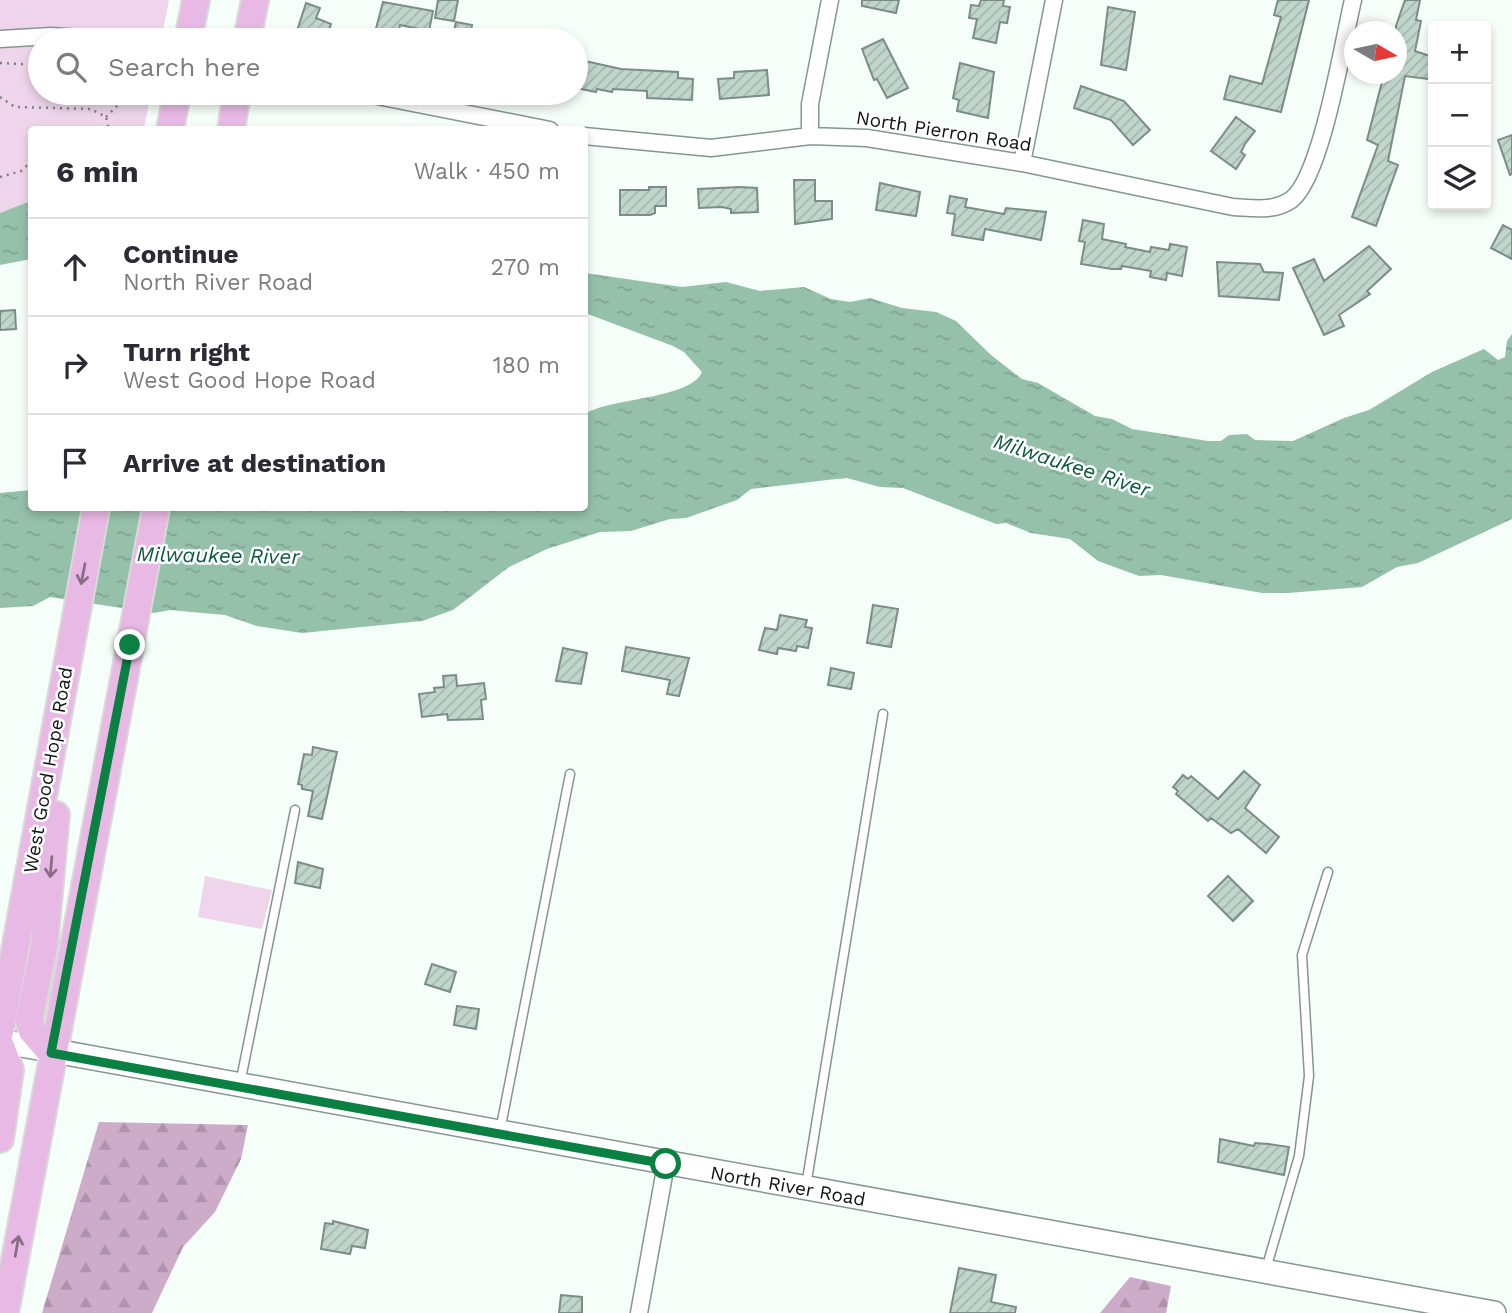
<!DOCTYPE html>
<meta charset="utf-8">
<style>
:root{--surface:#fff;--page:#f7f7f7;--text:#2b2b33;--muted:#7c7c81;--line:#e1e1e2}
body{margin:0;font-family:"Work Sans",sans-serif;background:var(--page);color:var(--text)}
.controls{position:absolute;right:21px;top:21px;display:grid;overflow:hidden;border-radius:7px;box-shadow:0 4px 10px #0003}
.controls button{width:63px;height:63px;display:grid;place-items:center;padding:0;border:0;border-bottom:2px solid var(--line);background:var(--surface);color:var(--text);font:35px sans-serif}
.compass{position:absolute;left:1344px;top:21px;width:63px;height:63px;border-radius:50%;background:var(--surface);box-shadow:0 4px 10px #0003;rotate:99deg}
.stop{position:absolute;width:21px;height:21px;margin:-16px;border:5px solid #0b8043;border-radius:50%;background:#fff}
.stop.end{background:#0b8043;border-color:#fff;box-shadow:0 2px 7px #0008}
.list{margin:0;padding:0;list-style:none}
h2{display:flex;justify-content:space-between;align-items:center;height:91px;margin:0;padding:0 28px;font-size:30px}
h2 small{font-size:23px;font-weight:400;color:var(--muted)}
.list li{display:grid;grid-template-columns:46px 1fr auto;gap:21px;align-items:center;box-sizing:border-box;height:98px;padding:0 28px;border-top:2px solid var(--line)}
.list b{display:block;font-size:26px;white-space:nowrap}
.list p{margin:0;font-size:23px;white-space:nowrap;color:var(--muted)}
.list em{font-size:23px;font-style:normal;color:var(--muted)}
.icon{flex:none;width:38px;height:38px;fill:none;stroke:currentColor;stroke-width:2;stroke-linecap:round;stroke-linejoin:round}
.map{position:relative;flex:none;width:1512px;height:1313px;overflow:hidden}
.search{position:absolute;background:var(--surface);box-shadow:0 4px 10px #0003;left:28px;top:28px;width:560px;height:77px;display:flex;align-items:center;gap:18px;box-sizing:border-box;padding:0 24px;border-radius:38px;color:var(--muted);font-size:26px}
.panel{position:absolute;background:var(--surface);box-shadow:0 4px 10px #0003;left:28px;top:126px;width:560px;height:385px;border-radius:7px}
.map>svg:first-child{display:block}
.forest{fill:url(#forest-firs)}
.park{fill:#eed5eb}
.water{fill:url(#water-ripples)}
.building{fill:url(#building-hatch);stroke:#7a8e83;stroke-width:2}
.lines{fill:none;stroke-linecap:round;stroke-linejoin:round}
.lane-casing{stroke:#83978c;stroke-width:11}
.street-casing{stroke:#83978c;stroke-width:19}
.secondary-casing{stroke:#83978c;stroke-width:26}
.primary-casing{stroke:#d8d9d9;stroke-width:30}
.path{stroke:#7b837f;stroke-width:2.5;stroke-dasharray:2 5;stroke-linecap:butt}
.lane{stroke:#fff;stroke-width:8}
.street{stroke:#fff;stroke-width:16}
.secondary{stroke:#fff;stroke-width:23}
.primary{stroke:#e9b9e5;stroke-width:26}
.oneway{stroke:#866f86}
.route{stroke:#0b8043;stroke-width:9}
.labels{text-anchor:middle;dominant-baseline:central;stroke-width:5;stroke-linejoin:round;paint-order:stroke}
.street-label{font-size:19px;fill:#0d1411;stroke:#fff}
.water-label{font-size:21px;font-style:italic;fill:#0c5a3e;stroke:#fff}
</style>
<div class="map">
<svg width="1512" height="1313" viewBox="0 0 1512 1313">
<defs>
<pattern id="forest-firs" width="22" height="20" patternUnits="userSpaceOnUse" patternTransform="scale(1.75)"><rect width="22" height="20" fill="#cdacc9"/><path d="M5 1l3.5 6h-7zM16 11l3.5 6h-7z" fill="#af93ac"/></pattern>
<pattern id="water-ripples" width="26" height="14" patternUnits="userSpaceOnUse" patternTransform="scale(1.75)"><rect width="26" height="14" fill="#95c0aa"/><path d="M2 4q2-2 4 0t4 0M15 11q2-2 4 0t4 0" fill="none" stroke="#7fa491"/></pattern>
<pattern id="building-hatch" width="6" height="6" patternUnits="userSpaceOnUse" patternTransform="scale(1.75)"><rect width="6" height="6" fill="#c1d6cb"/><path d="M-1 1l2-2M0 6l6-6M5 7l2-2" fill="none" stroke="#a5b7ad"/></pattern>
</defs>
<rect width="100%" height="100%" fill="#f5fef9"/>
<path class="forest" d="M99,1122L248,1125L241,1159L215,1212L183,1247L152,1313H42Z
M1130,1277L1171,1286L1166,1313H1100Z"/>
<path class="park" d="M0,0H169L161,40H40V93H151L144,129L32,130L31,239L0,248Z
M205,876L272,890L262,929L198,917Z"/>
<path class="water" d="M31,201V259L0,265V213Z
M585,273L682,287L726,282L760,291L804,287L831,299L850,302L870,298L902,308L936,312L956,321L991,355L1022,379L1038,383L1095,416L1112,419L1132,429L1208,441H1221L1229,435L1247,434L1255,440L1293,441L1344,418L1369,410L1432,372L1484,349L1498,360L1505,357L1507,341L1512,334V519L1418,563L1397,567L1362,587L1288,593H1262L1161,575L1139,576L1098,561L1070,539L1031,533L1006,523L996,524L903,488L880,487L847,478L827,480L751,489L737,500L686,518L670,519L631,531L600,532L547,549L509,567L453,610L422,621L302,633L257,626L225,615L170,610L154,613L50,597L33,606L0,608V493L31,490L32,508H584L585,414C609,398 691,399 702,372L684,352L673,346L585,313Z"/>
<path class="building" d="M438,0H458L454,21L435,18Z
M862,0H899L896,13L862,6Z
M981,0H1004L1003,6L1010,7L1007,23L1000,22L996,43L973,38L977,19L969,18L971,5L979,6Z
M1278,0H1309L1281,112L1224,99L1230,76L1262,84L1281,17L1274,15Z
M1405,0H1420L1416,20L1421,21L1415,51L1433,57V69L1428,79L1405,76L1388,161L1398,165L1376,226L1352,217L1378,145L1367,140L1384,74H1396V26Z
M383,2L433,11L429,31L400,25L397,40H373Z
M306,3L320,8L316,18L331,24L326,40H294Z
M1108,7L1135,12L1126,70L1101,65Z
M456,22L472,25L469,40H452Z
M883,39L908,88L887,98L877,79L874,80L862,49Z
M576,59L621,69L678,72V78L693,79L692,100L647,98V91L613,89L612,92L597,89L596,92L576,88Z
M960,63L994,72L988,118L957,111L959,100L953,98Z
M767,70L769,95L720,99L718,79L734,78V72Z
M1081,86L1124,101L1150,130L1133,145L1111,120L1074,108Z
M1236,117L1255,131L1245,144L1241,152L1245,155L1236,169L1211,151Z
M1512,135V174L1510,175L1498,140Z
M794,180H815V201H832V219L795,224Z
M880,183L920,192L916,216L876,210Z
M649,187H666V206H655V213L650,215H620V190H649Z
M740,187L757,188L758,212L731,213V209L722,207L699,208L698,189Z
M950,196L967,199L965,207L1004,214L1006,208L1046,212L1041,240L985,229L983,240L952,235L955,214L947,213Z
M1083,220L1104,224L1102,239L1126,244L1125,247L1150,252L1151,247L1169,250L1170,244L1187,247L1182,276L1167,273L1166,280L1150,277L1151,271L1122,266L1121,269H1112L1081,264L1085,242L1079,241Z
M1503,225L1512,230V259L1491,248Z
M1369,246L1391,269L1367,291L1370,294L1339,315L1344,326L1324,335L1293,268L1314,259L1324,281Z
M1217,262L1260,264L1264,272L1283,273L1279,300L1219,296Z
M15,310L16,329L0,330V311Z
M873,605L898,609L891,647L867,643Z
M780,615L807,620L805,627L812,628L808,648L797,646L796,651L778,648L777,654L759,650L765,628L777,630Z
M626,647L689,658L679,696L667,694L670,680L622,671Z
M563,648L587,653L581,684L556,681Z
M831,668L854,673L851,689L828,685Z
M456,675L457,686L484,683L486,699L481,700L483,719L448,720L447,714L422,717L419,694L435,692L434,688L444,687L443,676Z
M313,747L337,752L322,819L308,816L313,791L302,789V785L298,784L304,754L312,755Z
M1244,771L1260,785L1245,808L1279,837L1266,853L1238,829L1231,833L1211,818L1208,821L1176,794L1178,791L1173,787L1183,775L1188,779L1191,776L1218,799Z
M298,862L323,869L320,888L295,883Z
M1228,876L1253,901L1233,921L1208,896Z
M432,964L456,972L450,992L425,984Z
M457,1006L479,1009L476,1029L454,1025Z
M1220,1139L1254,1146L1255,1143L1269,1144L1289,1147L1284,1175L1218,1162Z
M333,1221L368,1230L365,1248L352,1246L350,1254L321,1249L325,1223L333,1224Z
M959,1268L996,1275L991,1302L1016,1307L1015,1313H950Z
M561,1295L582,1297V1313H559Z"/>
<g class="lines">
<defs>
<path id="lane" d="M240,1084L295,810
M500,1131L570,774
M806,1186L883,714
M1266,1269L1299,1156L1309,1076L1302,955L1328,872"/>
<path id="street" d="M0,39L51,36L113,40
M362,93L550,130
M584,136L711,148L810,136L867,138L1022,163L1233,207C1253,208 1273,212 1291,200C1322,177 1343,41 1353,0
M810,136V104L830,0
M1022,163L1054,0
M639,1313L666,1164"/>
<path id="secondary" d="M0,1041L1494,1313"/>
<path id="primary" d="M188,40L196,0
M247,40L255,0
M170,130L177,93
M231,130L237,93
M0,1032L96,508
M0,1044L10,1070L0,1139
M51,1053L32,1031L29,1020L44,947L56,815
M5,1313L156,508"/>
</defs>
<use href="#lane" class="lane-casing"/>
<use href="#street" class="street-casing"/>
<use href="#secondary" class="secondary-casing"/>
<use href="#primary" class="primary-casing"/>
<path class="path" d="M0,63L40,65
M0,97L15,107L91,109L106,117L109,130
M106,117L117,106
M0,177L21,171L32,161"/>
<use href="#lane" class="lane"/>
<use href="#street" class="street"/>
<use href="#secondary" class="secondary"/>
<use href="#primary" class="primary"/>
</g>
<defs><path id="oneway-shaft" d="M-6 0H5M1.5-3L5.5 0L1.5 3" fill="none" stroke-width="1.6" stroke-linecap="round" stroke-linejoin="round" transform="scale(1.75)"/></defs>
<g class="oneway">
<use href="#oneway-shaft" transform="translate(83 574) rotate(101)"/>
<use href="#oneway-shaft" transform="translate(51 867) rotate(95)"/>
<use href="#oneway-shaft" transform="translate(17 1246) rotate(-80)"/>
</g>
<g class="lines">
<path class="route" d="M130,645L51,1053L666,1164"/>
</g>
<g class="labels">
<g class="street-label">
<text transform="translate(944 131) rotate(9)">North Pierron Road</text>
<text transform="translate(48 770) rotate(-80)">West Good Hope Road</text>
<text transform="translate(788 1186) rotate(10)">North River Road</text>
</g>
<g class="water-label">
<text transform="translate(1072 465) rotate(18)">Milwaukee River</text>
<text transform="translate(218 555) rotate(1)">Milwaukee River</text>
</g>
</g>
</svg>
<div class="controls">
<button>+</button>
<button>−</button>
<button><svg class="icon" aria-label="layers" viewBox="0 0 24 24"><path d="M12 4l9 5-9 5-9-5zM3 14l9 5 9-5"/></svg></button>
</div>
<svg class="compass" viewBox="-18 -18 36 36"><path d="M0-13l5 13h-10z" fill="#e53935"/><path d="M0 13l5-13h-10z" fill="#7c7c81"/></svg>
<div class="stop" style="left:666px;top:1164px"></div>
<div class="stop end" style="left:130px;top:645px"></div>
<div class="search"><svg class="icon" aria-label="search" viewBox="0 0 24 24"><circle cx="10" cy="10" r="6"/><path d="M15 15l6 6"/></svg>Search here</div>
<section class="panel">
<h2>6 min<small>Walk · 450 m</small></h2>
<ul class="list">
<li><svg class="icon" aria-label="ahead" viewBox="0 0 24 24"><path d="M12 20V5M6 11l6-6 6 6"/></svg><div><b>Continue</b><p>North River Road</p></div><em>270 m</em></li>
<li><svg class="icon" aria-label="right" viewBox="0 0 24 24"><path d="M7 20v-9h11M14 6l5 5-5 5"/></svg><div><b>Turn right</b><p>West Good Hope Road</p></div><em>180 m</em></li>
<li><svg class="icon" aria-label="arrive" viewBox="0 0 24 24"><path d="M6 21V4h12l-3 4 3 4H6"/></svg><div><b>Arrive at destination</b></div></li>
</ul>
</section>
</div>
